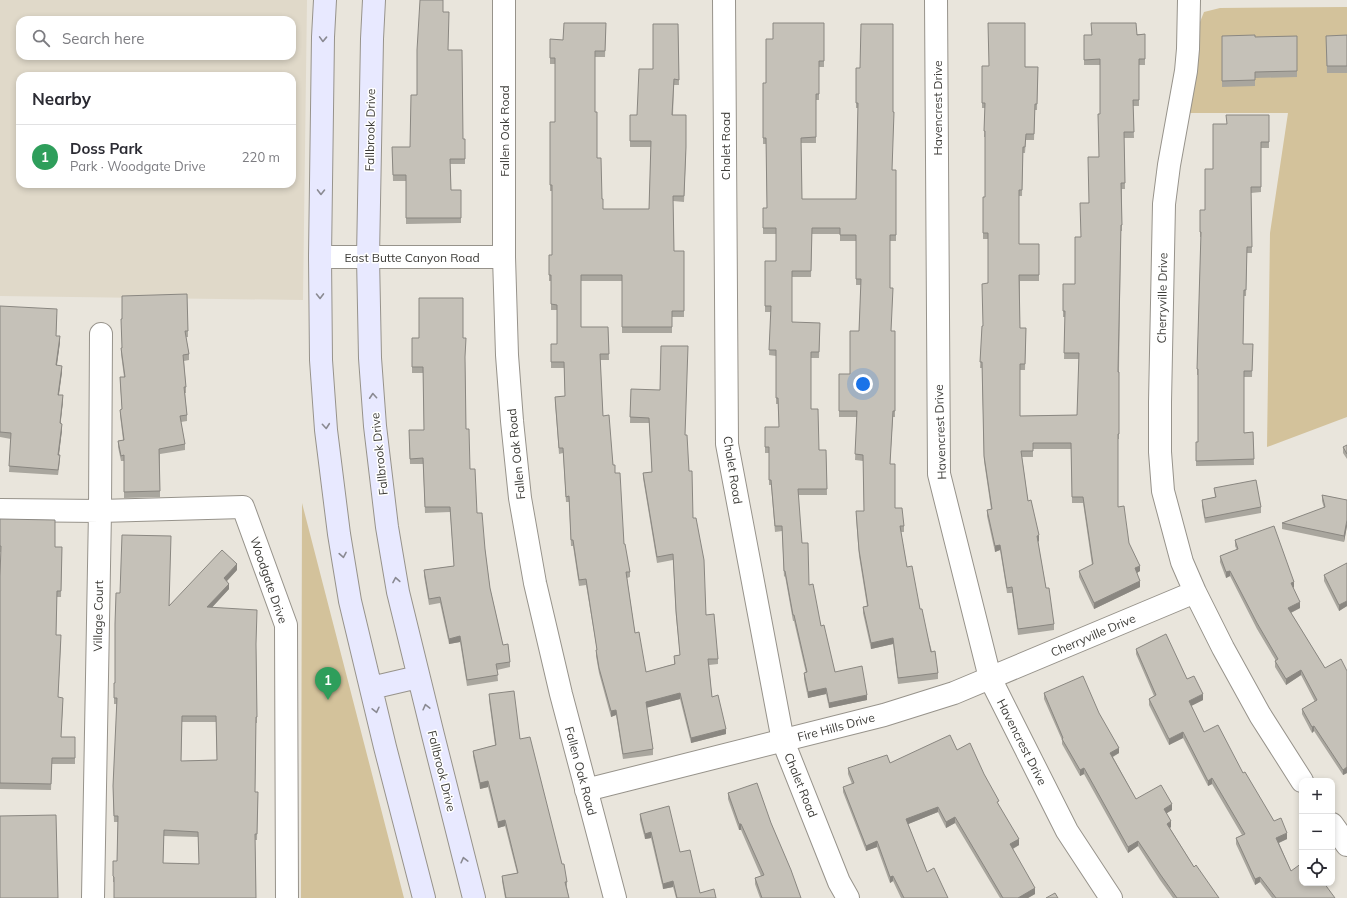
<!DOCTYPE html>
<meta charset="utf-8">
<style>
:root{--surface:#fff;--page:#f7f7f7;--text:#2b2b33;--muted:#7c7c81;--line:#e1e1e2;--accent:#0b8043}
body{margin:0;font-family:Mulish,sans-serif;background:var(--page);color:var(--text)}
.controls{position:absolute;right:12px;bottom:12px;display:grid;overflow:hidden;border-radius:8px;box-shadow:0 2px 6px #0003}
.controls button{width:36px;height:36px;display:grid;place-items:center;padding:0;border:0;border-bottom:1px solid var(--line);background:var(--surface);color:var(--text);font:20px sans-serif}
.you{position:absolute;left:863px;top:384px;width:14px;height:14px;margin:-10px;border:3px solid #fff;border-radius:50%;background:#1a73e8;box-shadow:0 0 0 6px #1a73e833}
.badge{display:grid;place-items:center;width:26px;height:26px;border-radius:50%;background:var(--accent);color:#fff;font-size:13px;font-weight:700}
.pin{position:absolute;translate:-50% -33px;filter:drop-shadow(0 1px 2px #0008)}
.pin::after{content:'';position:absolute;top:21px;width:14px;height:12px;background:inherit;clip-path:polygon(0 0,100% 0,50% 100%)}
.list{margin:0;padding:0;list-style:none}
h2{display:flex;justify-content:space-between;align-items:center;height:52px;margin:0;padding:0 16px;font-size:17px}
h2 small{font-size:13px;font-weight:400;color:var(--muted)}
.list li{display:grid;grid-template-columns:26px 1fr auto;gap:12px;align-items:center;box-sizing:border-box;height:64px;padding:0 16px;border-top:1px solid var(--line)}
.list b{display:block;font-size:15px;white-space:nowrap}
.list p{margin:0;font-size:13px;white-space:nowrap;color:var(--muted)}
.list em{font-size:13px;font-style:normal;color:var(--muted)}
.icon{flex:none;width:22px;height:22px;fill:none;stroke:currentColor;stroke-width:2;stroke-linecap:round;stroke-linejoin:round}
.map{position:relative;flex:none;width:1347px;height:898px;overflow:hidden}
.search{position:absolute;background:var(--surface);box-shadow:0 2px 6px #0003;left:16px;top:16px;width:280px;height:44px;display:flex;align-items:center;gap:10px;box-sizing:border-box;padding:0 14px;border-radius:12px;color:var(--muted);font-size:15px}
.panel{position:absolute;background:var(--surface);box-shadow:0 2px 6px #0003;left:16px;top:72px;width:280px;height:116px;border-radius:12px}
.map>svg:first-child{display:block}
.built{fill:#e0d9c9;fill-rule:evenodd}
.green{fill:#d3c29b}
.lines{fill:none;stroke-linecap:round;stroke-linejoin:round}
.street-casing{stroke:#97938b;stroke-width:24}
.secondary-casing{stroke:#97938b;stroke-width:24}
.street{stroke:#fff;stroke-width:22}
.secondary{stroke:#e8e9ff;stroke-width:22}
.wall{fill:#a9a69e;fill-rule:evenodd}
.shaded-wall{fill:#8a8781}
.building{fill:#c5c1b8;stroke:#8a8781;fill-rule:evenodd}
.oneway{stroke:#8a8a92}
.labels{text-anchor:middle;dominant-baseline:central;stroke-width:3;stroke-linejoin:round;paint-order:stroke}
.street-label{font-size:12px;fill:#3e3d39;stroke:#fff}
</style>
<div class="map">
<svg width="1347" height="898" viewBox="0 0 1347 898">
<rect width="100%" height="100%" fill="#e9e5dc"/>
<path class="built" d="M0,0H307L303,300L0,296ZM20,20H292V56H20ZM20,76H292V184H20Z"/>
<path class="green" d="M1347,7V417L1267,447L1270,233L1288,113H1189L1200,22L1204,12L1220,8Z
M302,503L404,898H301Z"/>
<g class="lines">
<defs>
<path id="street" d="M504,0V257L507,355L512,421L520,498L535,583L561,694L615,898
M724,0L727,444L783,741L839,882L848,898
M936,0L939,474L990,678L1067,831L1111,898
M1189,0L1188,49L1186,71L1169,165L1164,204L1160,402V452L1163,491L1182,562L1195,592L1223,648L1260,715L1302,781
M320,257H504
M0,510L100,511L243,507L286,625L287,898
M586,790L884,715L954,693L1195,592
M1332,824L1347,845
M93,898L100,511L101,334"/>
<path id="secondary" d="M325,0L323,37L320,257L321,360L326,430L339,534L350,601L385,747L424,898
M374,0L372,39L368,257L370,358L375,426L387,527L398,592L433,735L474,898
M371,688L418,677"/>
</defs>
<use href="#street" class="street-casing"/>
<use href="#secondary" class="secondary-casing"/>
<use href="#street" class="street"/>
<use href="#secondary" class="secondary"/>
</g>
<path class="wall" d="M443,12L448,50L463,139H465V164H450L451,190H461V223L406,224V181H393L392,147H410L417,95Z
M606,23L605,57H595V112L597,158L603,209H649L651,147H630V115H637L653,69L678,24L679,85H674L673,115L686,153L684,202L673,201L674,251H684V317H672V333H622V281H581V327H608L609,360H600L603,416L615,473L624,544L630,572V577L627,578L635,633L646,672L674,664V656L680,655L676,617L673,560L657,563L643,478V473L652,472L649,423H630L631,389L685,435L693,518L706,615L718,659V664L709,665L712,697L726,734L691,743L680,699L647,707L653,749V755L623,759L616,715L611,717L599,673L596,656V650H597L586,585L579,586L573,546H571L569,502H566L563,453L559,454L555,402V397L565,396L564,368H551V344H557V310H551V281H549V255H552V191H550V122H555V64H550V39L563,40Z
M824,23V67H819V100H816V143H801L802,199H856L858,108H856V68L892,170H896V241H890V288L891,331L895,358V417H893L890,464L895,508L904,526V532H901L907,567L920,609L938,673V679L898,684L893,644L871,649L863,613V607L867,606L859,556L856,517V511H864L863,461L855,460L857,417H839V374H850L859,331L861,285H856V241H840V234H812L811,277H792V322L820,329L819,358H811V409L819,450H826L827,495H798L802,543L809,585L821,626L835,672L867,700L829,708L826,694L808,698L804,679V673H806L794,621H793L785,576L784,577L782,531L775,532L771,485H769V453H765V427H779L778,404H776V356L769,355L771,312H765V306L776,261V234H763V208H767L766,144H763V83H766L773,39Z
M1145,34V65H1139V106H1133L1134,138H1124L1125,189H1122V231H1121L1119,372V439H1118V507L1129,543L1140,571L1137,573L1140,587L1094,609L1079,577V571L1092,565L1083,503H1072L1071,449H1033V457H1022L1028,501L1039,541L1038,542L1046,588L1054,624V630L1018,635L1012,593H1007L1000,550L995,552L987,516V510L991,509L984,461L982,368H980L982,326H983L988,283V239H983V197H985V137H984L985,108H982V66L1038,67L1037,110H1035L1034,140H1026L1025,153H1023L1022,196H1019V244H1039V281H1020V328H1026L1025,370H1020V416L1077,415L1079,359H1064L1065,317H1063V284H1075L1081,237L1099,157L1100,114V65H1084V35Z
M1347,35V73H1327L1326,36Z
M1222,36L1255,37L1297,36V77L1255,78V86L1222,87Z
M1269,115V148H1261V192L1251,193L1252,253H1247L1246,296H1244L1243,344H1253L1252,377H1244V433L1253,432L1254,465L1196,466V442H1198V375H1197V369L1201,237H1200V210H1205L1213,169L1226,124Z
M187,294L188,337H186L189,354V360L184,361L186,387V393H185L187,415V421L181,422L185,444V450L160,454V497L124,498V461H121L118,447V441L123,440L120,415V410L122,409L120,383V377H124L121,354V348H122V319Z
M0,306L57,315L56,336L60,342L57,365L62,372L59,395L63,401L60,424L62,430L59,455L60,461L58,475L9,472L11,439L0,437Z
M412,338H463L465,361L466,429L470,469L477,513L485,549L490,588L503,645L510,662V667L497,670L498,681L467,686L460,642L449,644L440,603L429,605L424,576V570L454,566L450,512L425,513L423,464H410L409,430H424L423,373H412Z
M1347,445V459L1343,453V447Z
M1214,488L1261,507V513L1205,523L1202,506V500L1215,497Z
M1322,495L1347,500V526L1344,542L1282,529V523L1324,508L1322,501Z
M0,519L55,547H62L61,597H57L56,635L61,642L58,697L63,704L61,737H75V764H52L51,790L0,789V576L1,552H0Z
M1235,540L1294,587L1293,588L1300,608L1291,613L1325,668L1347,671V773L1343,775L1314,731L1312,733L1302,714V709L1315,702L1301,675L1286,685L1275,667V661H1276L1257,629L1230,576L1226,578L1220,562V556L1237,550L1235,546Z
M1347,563V606L1339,611L1324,581V575Z
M237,570L227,581L229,589L212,607L256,648L257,723H256L255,792L258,798L257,840H255L256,898L113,882V861H117L118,822H114L113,792L117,704H114V683H115L169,605ZM182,722H216L217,760L181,761ZM164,836L198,837L199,864L163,863Z
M1136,649L1187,679L1203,700L1191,706L1204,732L1243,773L1274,821L1287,839L1279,843L1291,871L1335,898H1272L1260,882L1255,885L1236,844V838L1242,835L1212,784L1208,786L1183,738L1169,745L1149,705V699L1154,696L1136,654Z
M1044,693L1099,713L1119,753L1113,757L1136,799L1172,810L1166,813L1171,827L1170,828L1194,867L1219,898H1173L1160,880L1138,846L1128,853L1084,774L1080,776L1062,744V740L1044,699Z
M489,694L520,739L562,864L567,882V887L569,898H505L502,881V876L517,873L505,826L498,828L488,787L480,789L473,756V751L495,745L489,700Z
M957,750L999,806L1019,845L1013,849L1035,894L1028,898H1000L955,823L946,828L938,812L908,824L927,872L948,898H901L893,881L890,883L877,847L866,851L843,792V787L852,784L848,774V768L890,763Z
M728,793L771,823L801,898H760L755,884V878L761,876L741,830H739L728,799Z
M640,814L680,852L700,893L716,898H676L673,887L663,889L651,838L645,839L640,820Z"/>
<path class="shaded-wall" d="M60,336V342L56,371V365Z
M62,366V372L58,400V395Z
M63,395V401L60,429V423Z
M62,424V430L58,461V455Z
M1347,520V526L1344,542V536Z
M1039,535V541L1037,542V536Z
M1000,545V550L995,552V546Z
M237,564V570L224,584V578Z
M1140,566V571L1135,574V568Z
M1230,571V576L1226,578V572Z
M1140,581V587L1094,609V603Z
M1294,582V587L1291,589V583Z
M229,584V589L207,613V607Z
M1347,601V606L1339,611V605Z
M1300,602V608L1288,614V608Z
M460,636V642L449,644V639Z
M893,638V644L871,649V643Z
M1301,670V675L1286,685V679Z
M826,688V694L808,698V692Z
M680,693V699L646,708V702Z
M1203,694V700L1189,707V701Z
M867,695V700L829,708V703Z
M616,710V715L611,717V711Z
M1314,726V731L1312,733V727Z
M726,729V734L691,743V738Z
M1183,732V738L1169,745V739Z
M1119,748V753L1110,758V753Z
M1347,767V773L1343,775V770Z
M1084,768V774L1080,776V770Z
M1212,778V784L1208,786V781Z
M488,781V787L480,789V783Z
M1172,804V810L1164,815V809Z
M938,807V812L906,825V819Z
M955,817V823L946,828V822Z
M505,820V826L498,828V822Z
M1171,821V827L1167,830V824Z
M739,824H741V830H739Z
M651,832V838L645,839V834Z
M1287,833V839L1276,844V838Z
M1019,839V845L1010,850V844Z
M877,841V847L866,851V846Z
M1138,841V846L1128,853V847Z
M893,876V881L890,883V877Z
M1260,877V882L1255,885V879Z
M673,881V887L663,889V884Z
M1035,888V894L1028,898H1018Z"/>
<path class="building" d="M420,0H443V12H449L448,50H462L463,139H465V159H450L451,190H461V218H406V175H393L392,147H410L411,95H417V50Z
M564,23H606L605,51H595V112H597V158H601L602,199H603V209H649L651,141H630V115H637L639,69H653V24H678L679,80L674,79L672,115H686V147L684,196H673L674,251H684V311H672V327H622V275H581V327H608L609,354H600L603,416L609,415L613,465H615V473H620L624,544H625L630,572H626L635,633L639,632L646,672L675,664L674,656L680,655L676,611L673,554L657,557L643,473L652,472L649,418L630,417L631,389L660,390L661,346H688L685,435H687L689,471H692L693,518H696L704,560L706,615L714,614L718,659H708L712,697L718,695L726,729L691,738L680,693L646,702L653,749L623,754L616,710L611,711L599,668L596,650H597L586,579L579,580L573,540H571L569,496L566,497L563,448H559L555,397L565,396L564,362H551V344H557V305L551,304V275H549V255H552V185H550V122H555V58H550V39L563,40Z
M773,23H824V61H819V94H816V137L801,138L802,199H856L858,103H856V68H860L861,24H893V112H894L892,170H896V235H890V288H893L891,331H895V411H893L890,464H895V508H902L904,526H900L907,567L912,566L920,609H922L931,652L935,651L938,673L898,678L893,638L871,643L863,607L868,606L859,550L856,511H864L863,455L855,454L857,411H839V374H850V331H859L861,279H856V235H840V228H812L811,271H792V322L820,323L819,352H811V409H818L819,450H826L827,489H798L802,543H808L809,585L813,584L821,626L824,625L835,672L862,666L867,695L829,703L826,688L808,692L804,673L807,672L794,615H793L785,571H784L782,526H775L771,480H769V447H765V427H779L778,398H776V350H769L771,306H765V261H776V228H763V208H767L766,138H763V83H766V39H773Z
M988,23H1025V67H1038L1037,104H1035L1034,134H1026L1025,147H1023L1022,190H1019V244H1039V275H1019L1020,328H1026L1025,364H1020V416L1077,415L1079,353H1064L1065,311H1063V284H1075V237H1081L1080,203H1089L1088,157H1099L1098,114H1100V59L1084,60V35H1092L1091,23H1136L1137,35L1145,34V59H1139V100H1133L1134,132H1124L1125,183H1121L1122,225H1121L1118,372H1119V434H1118V507L1124,506L1129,543L1140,566L1135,568L1140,581L1094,603L1079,571L1093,564L1083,497H1072L1071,443H1033V451H1021L1028,501L1031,500L1039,535L1037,536L1046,588H1049L1054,624L1018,629L1012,587L1007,588L1000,545L995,546L987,510L992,509L984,456L982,362H980L982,326H983L982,284L988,283V233H983V197H985V131H984L985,103H982V66H989Z
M1255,35V37L1297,36V71L1255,72V80L1222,81V36Z
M1347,35V66H1327L1326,36Z
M1226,115H1269V142H1261V187H1251L1252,247H1247L1246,290H1244L1243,344H1253L1252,371H1244V433L1253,432L1254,459L1196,461V442H1198V369H1197L1201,232H1200V210H1205V169H1213V124H1227Z
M187,294L188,331H185L189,354L183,355L186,387H184L187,415L180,416L185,444L159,449L160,491L124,492V455L121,456L118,441L124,440L120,410L122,409L120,377H125L121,348H122L121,319H122V296Z
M419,298H463V338H466L465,357L466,429H469L470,469H475L477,513H482L485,549L490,588L503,645L508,644L510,662L496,664L498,675L467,680L460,636L449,639L440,597L429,599L424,570L454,566L450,507H425L423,458L410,459L409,430H424L423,367H412V338H419Z
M0,306L57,309L56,336H60L56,365L62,366L58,395H63L60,423L62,424L58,455H60L58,470L9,466L11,433L0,432Z
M1347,445V454L1343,447Z
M1256,480L1261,507L1205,518L1202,500L1216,497L1214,488Z
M1322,495L1347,500V520L1344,536L1282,523L1325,507Z
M0,519L55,520V547H62L61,591H57L56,635H61L58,697L63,698L61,737H75V758H52L51,784L0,783V576L1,546H0Z
M1274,526L1294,582L1291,583L1300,602L1288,608L1325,668L1341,659L1347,671V767L1343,770L1314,726L1312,727L1302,709L1317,700L1301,670L1286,679L1275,661L1278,659L1257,623L1230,571L1226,572L1220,556L1238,549L1235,540Z
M122,535L171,536L169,606L222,550L237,564L224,578L229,584L207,607L257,610L256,644L257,717H256L255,792H258L257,834H255L256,898H114V877L113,876V861H117L118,816H114L113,786L117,698H114V683H115V624L116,593H120ZM182,716H216L217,760L181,761ZM164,830L198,832L199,864L163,863Z
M1347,563V601L1339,605L1324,575Z
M1166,634L1187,679L1194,676L1203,694L1189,701L1204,732L1218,725L1243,773L1245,772L1274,821L1281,818L1287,833L1276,838L1291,871L1302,863V883H1324L1335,898H1276L1260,877L1255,879L1236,838L1245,834L1212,778L1208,781L1183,732L1169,739L1149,699L1156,695L1136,649Z
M1083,676L1099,713L1119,748L1110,753L1136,799L1161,785L1172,804L1164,809L1171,821L1167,824L1194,867L1196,865L1219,898H1177L1160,874L1138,841L1128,847L1084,768L1080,770L1062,739L1063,738L1044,693Z
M514,691L520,739L530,737L562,864H564L567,882H565L569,898H506L502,876L518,873L505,820L498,822L488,781L480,783L473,751L496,745L489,694Z
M950,735L957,750L970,743L984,774L999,801L997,802L1019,839L1010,844L1035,888L1018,898H1003L955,817L946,822L938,807L906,819L927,872L934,868L948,898H904L893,876L890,877L877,841L866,846L843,787L854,783L848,768L887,755L890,763Z
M757,783L771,823L791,870L801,898H762L755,878L764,875L741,824H739L728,793Z
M669,806L680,852L690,850L700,893L714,889L716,898H677L673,881L663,884L651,832L645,834L640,814Z
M56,815L58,898H0V816Z
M1055,893L1058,898H1046Z"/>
<defs><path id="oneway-chevron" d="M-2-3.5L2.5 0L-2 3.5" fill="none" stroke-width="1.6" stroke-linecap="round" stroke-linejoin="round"/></defs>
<g class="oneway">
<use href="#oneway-chevron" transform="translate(323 39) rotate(92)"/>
<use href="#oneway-chevron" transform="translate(321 192) rotate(91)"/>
<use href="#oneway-chevron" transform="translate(320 296) rotate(89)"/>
<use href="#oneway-chevron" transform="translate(373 396) rotate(-94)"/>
<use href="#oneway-chevron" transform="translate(326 426) rotate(85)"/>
<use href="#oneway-chevron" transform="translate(343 555) rotate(80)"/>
<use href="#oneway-chevron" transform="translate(396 580) rotate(-100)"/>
<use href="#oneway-chevron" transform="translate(426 707) rotate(-104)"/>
<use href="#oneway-chevron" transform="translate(376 710) rotate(77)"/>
<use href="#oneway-chevron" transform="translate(464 860) rotate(-104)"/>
</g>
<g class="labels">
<g class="street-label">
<text transform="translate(937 108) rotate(-90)">Havencrest Drive</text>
<text transform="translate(370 130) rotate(-89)">Fallbrook Drive</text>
<text transform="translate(504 131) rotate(-90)">Fallen Oak Road</text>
<text transform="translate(725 146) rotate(-90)">Chalet Road</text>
<text x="412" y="257">East Butte Canyon Road</text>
<text transform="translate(1162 298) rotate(-89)">Cherryville Drive</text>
<text transform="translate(940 432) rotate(-92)">Havencrest Drive</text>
<text transform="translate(379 454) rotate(-96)">Fallbrook Drive</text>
<text transform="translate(516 454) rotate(-96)">Fallen Oak Road</text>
<text transform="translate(733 470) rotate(81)">Chalet Road</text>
<text transform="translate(269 580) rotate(71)">Woodgate Drive</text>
<text transform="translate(98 616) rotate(-89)">Village Court</text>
<text transform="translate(1093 635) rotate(-23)">Cherryville Drive</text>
<text transform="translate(836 727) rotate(-15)">Fire Hills Drive</text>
<text transform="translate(1022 742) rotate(63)">Havencrest Drive</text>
<text transform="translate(442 771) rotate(76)">Fallbrook Drive</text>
<text transform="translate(581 771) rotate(75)">Fallen Oak Road</text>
<text transform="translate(801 785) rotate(68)">Chalet Road</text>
</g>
</g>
</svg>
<div class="controls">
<button>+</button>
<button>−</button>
<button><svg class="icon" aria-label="locate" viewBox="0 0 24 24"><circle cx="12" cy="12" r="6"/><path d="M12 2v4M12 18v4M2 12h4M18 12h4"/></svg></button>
</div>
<div class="you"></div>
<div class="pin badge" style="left:328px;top:700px;background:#2e9e5b">1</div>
<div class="search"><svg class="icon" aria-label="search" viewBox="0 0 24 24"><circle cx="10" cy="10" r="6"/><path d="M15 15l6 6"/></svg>Search here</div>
<section class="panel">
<h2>Nearby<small></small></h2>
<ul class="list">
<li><span class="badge" style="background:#2e9e5b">1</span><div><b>Doss Park</b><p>Park · Woodgate Drive</p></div><em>220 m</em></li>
</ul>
</section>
</div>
